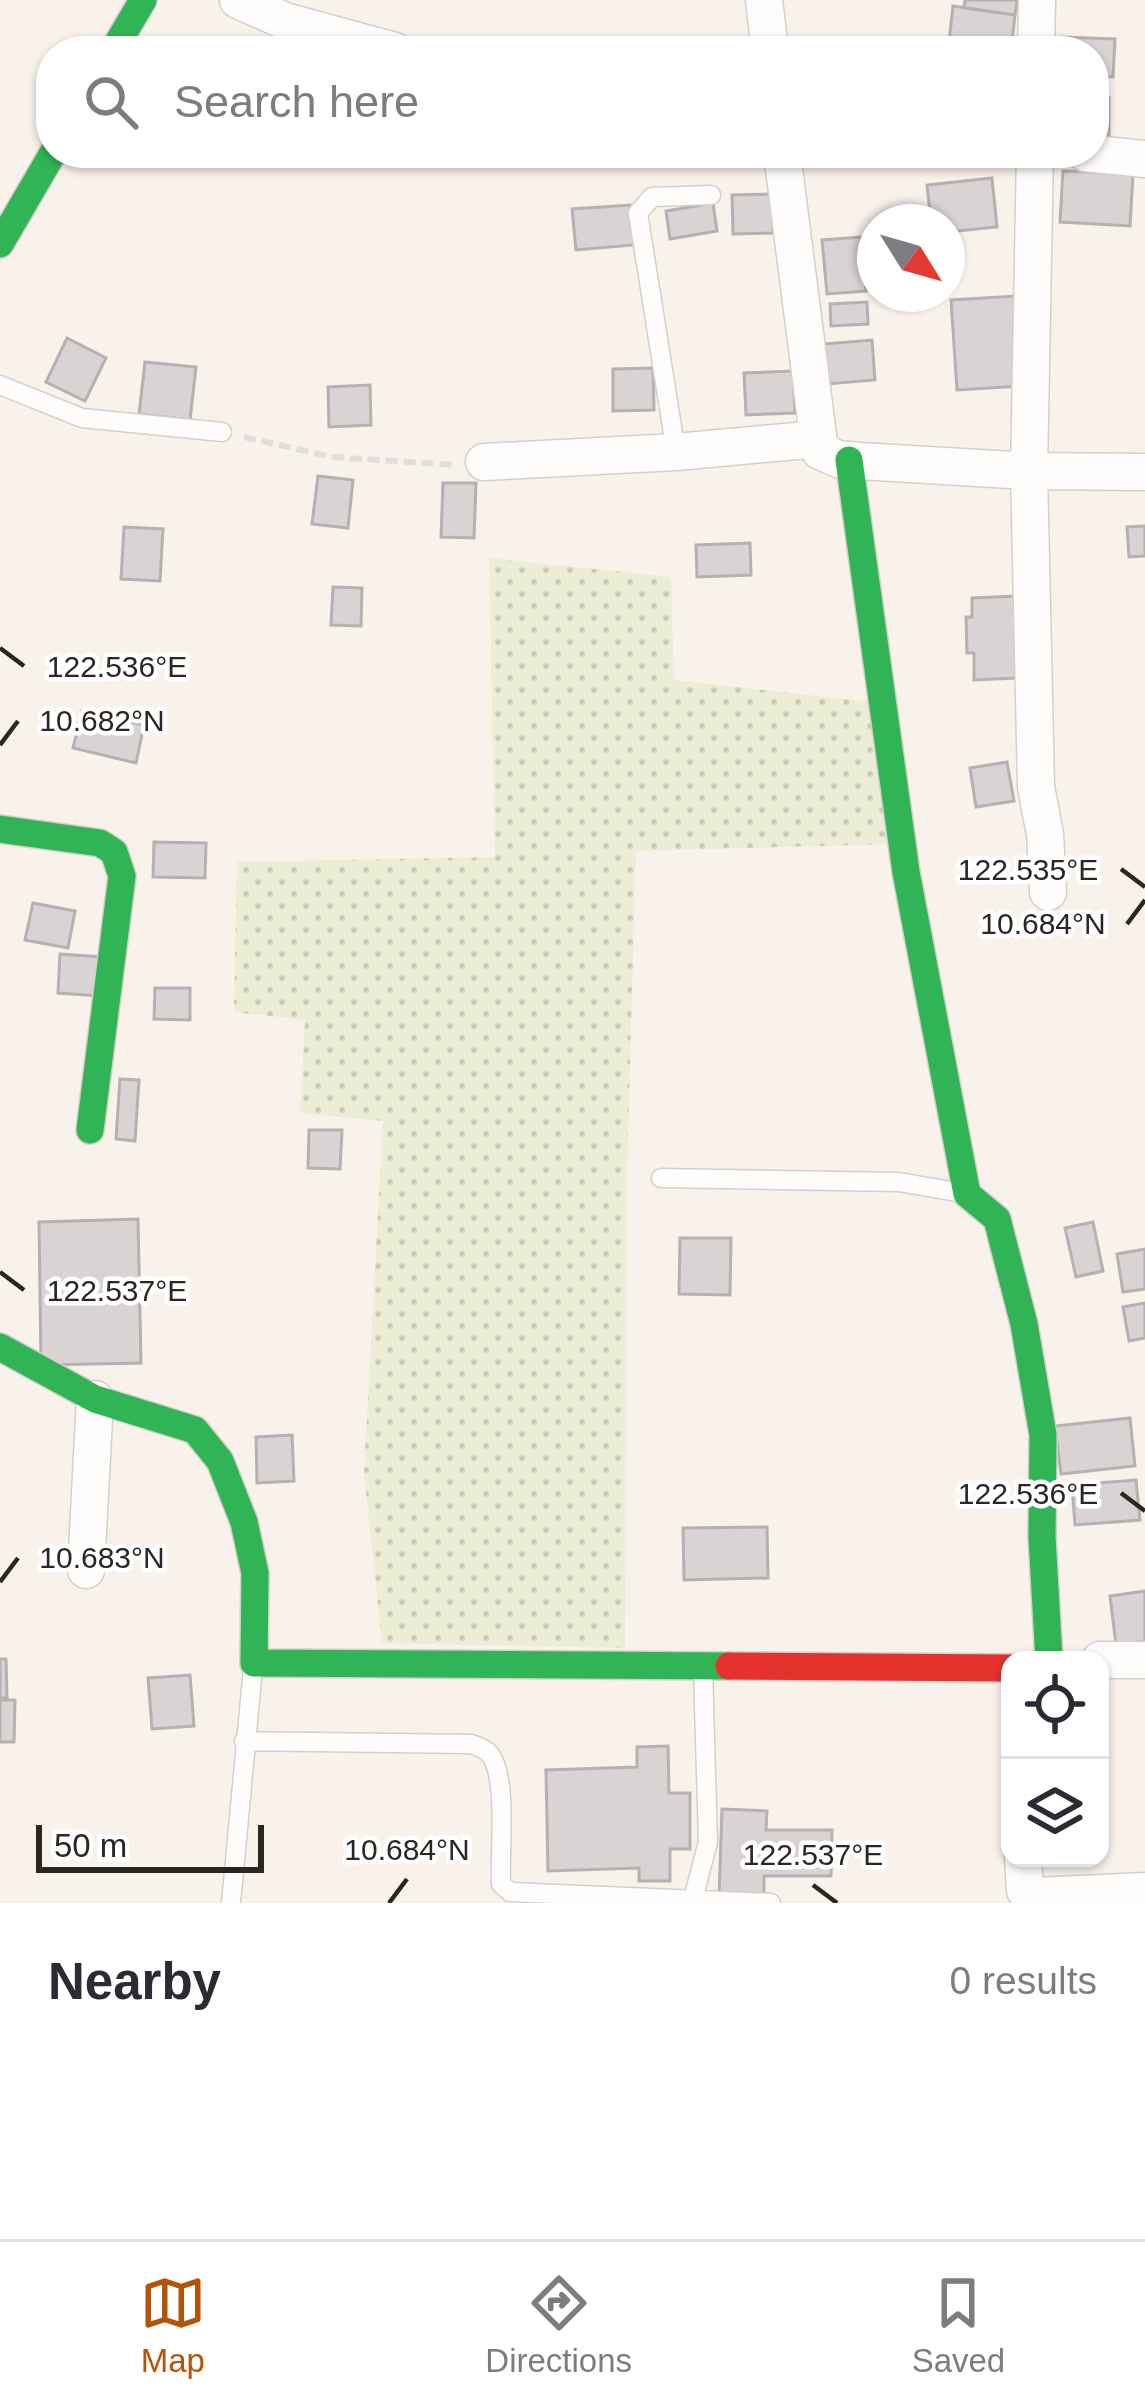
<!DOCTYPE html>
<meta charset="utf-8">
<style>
:root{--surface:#fff;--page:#f7f7f7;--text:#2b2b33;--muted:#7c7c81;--line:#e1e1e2;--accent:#b45309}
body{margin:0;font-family:Arial,sans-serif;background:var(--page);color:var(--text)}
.controls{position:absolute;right:36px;bottom:36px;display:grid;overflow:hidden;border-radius:24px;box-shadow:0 3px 9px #0004}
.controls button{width:108px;height:108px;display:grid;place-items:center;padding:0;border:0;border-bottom:3px solid var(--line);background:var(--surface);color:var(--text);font:60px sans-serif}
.compass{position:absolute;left:857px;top:204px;width:108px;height:108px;border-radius:50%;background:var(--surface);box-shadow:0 3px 9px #0004;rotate:127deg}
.scale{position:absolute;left:36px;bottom:30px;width:228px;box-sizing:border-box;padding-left:12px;border:6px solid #2a2622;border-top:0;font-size:33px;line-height:42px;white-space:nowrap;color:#2a2622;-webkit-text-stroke:9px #fff;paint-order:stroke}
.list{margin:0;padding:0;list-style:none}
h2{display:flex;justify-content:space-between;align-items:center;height:156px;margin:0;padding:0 48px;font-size:51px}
h2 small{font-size:39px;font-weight:400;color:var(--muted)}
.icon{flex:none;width:66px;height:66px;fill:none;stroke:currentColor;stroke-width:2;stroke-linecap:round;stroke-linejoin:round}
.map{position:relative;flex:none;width:1145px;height:1903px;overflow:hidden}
.search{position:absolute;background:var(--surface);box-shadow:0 3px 9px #0004;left:36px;right:36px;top:36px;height:132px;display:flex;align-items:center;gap:30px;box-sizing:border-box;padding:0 42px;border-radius:48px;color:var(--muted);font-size:45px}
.sheet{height:336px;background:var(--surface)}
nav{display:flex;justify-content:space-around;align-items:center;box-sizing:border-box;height:168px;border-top:3px solid var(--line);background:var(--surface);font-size:33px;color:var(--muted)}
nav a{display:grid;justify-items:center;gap:6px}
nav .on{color:var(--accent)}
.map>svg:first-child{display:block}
.grass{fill:url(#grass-dots)}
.building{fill:#d9d4d3;stroke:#b5b1b0;stroke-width:3}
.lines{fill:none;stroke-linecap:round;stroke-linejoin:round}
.lane-casing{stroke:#d4cfca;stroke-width:21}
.street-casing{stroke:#d4cfca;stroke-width:39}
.fast-casing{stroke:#d4cfca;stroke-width:30}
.jam-casing{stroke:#d4cfca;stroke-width:30}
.path{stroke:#e0dedc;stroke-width:6;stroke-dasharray:12 6;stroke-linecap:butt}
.lane{stroke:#fefdfc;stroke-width:18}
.street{stroke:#fefdfc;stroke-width:36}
.fast{stroke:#30b455;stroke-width:27}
.jam{stroke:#e5322d;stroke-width:27}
.ticks{fill:none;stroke:#2a2622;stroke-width:4.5}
.ticks-label{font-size:30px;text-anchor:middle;fill:#2a2622;stroke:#fff;stroke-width:9;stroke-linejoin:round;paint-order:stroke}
</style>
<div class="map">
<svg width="1145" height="1903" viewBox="0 0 1145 1903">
<defs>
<pattern id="grass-dots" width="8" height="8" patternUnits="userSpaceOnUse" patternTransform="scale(3)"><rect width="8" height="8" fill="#ebedd5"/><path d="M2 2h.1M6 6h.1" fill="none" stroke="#cacbb7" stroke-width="1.8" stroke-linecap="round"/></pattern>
</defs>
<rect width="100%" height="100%" fill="#f8f2eb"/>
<path class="grass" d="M489,558L671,577L674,680L880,703L895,844L636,851L627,1167L625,1648L382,1643L364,1473L383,1121L300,1113L305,1020L234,1012L237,862L495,857Z"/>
<path class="building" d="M965,0H1017L1015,15L964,8Z
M953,6L1015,15L1011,51H948Z
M1060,37L1115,39L1113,77L1094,76V51H1059Z
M1094,98H1109V140H1094Z
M1063,171L1133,174L1130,226L1060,222Z
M992,178L997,227L947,232V222H931L927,185Z
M772,194L773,233L733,234L732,195Z
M713,203L717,231L670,239L666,211Z
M631,205L634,245L576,250L572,209Z
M861,237L866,291L827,294L822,240Z
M1016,296L1022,386L957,390L951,300Z
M867,302L868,324L831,326L830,304Z
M67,338L106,358L85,401L46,382Z
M872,340L875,380L827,384L823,344Z
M145,362L196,367L190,420L139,414Z
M653,368L654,410L613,411V369Z
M793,371L795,413L746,415L744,373Z
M370,385L371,425L329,427L328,387Z
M318,476L353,480L348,528L312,524Z
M443,483H476L474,538L441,537Z
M1145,526V556L1129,557L1127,527Z
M124,527L163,529L160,581L121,579Z
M750,543L751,575L697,577L696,545Z
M333,587L362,588L361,626L331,625Z
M1018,596L1019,678L974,680V653H967L966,617H972V598Z
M82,711L144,725L136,763L73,748Z
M1007,762L1014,801L976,807L970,768Z
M154,842L206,843L205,878L153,877Z
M33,903L75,911L68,948L25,940Z
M60,954L102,957L100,996L58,993Z
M155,988H190V1020L154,1019Z
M120,1079L139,1080L135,1141L116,1139Z
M309,1130H342L340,1169L308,1168Z
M138,1219L141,1363L41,1365L39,1222Z
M1093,1222L1103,1271L1076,1277L1065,1228Z
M680,1238H731L730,1295L679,1294Z
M1145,1249V1289L1123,1292L1117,1254Z
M1145,1303V1338L1129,1341L1123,1307Z
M1130,1418L1135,1466L1061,1474L1055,1426Z
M292,1435L294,1481L257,1483L256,1437Z
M1136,1480L1140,1520L1075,1525L1072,1485Z
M767,1527L768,1578L684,1580L683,1528Z
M1145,1591V1641L1116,1645L1110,1596Z
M0,1659H6L7,1698H0Z
M190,1675L194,1726L152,1729L148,1678Z
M0,1700H15L14,1742H0Z
M668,1746L669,1793H690V1849H670V1881H639V1868L548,1871L546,1770L637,1767V1747Z
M722,1809L767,1811L766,1830H832L831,1876H764V1898L719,1897Z"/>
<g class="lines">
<defs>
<path id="lane" d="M0,385L82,418L222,432
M676,452L638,213L652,197L711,195
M661,1178L899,1182L962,1193
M244,1741L471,1744C475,1745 486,1750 488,1752C509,1773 499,1854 501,1884L510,1892L771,1903
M693,1899L708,1842L703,1669
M231,1903L253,1668"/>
<path id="street" d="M238,0L285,21L395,51
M764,0L770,51
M1036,51L1037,0
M782,153L820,451L838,459L860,461L1029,471L1145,472
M1035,153L1029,471L1036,787L1045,834L1048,892
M1085,153L1145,159
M484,462L676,452L818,439
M86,1570L95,1399
M1100,1660H1145
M1023,1858L1025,1890L1036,1896L1145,1891"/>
<path id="fast" d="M113,51L143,0
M0,244L53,153
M849,460L906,872L967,1194L997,1219L1024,1324L1043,1435L1042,1537L1049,1660
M0,829L100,843L114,852L122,876L90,1130
M0,1347L95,1399L195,1430L220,1461L244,1522L255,1573L254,1663L729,1666"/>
<path id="jam" d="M729,1666L1010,1668"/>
</defs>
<use href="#lane" class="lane-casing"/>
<use href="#street" class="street-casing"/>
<use href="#fast" class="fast-casing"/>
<use href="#jam" class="jam-casing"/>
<path class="path" d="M244,437L332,457L456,465"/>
<use href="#lane" class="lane"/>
<use href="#street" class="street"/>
<use href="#fast" class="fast"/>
<use href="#jam" class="jam"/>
</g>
<path class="ticks" d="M0,648L24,666M0,745L18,721M1121,869L1145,887M1127,924L1145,900M0,1272L24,1290M1121,1493L1145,1511M0,1582L18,1558M813,1885L837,1903M389,1903L407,1879"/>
<g class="ticks-label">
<text x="117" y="677">122.536°E</text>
<text x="102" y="731">10.682°N</text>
<text x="1028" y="880">122.535°E</text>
<text x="1043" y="934">10.684°N</text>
<text x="117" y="1301">122.537°E</text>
<text x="1028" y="1504">122.536°E</text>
<text x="102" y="1568">10.683°N</text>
<text x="407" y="1860">10.684°N</text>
<text x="813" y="1865">122.537°E</text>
</g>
</svg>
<div class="controls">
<button><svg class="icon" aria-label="locate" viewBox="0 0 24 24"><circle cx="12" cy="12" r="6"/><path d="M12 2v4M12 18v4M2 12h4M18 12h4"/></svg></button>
<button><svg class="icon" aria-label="layers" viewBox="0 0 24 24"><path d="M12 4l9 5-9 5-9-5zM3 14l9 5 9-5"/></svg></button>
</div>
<svg class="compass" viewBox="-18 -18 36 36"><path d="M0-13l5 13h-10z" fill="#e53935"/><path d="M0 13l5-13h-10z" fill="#7c7c81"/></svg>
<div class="scale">50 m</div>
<div class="search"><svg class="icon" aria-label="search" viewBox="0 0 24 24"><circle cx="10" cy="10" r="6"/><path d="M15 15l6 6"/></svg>Search here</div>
</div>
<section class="sheet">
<h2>Nearby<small>0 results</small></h2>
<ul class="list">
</ul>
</section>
<nav>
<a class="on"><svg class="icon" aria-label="map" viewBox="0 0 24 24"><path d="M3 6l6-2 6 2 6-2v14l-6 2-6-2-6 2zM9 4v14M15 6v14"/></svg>Map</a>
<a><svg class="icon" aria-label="directions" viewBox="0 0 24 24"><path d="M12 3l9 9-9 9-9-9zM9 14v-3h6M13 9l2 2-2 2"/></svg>Directions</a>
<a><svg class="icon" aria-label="saved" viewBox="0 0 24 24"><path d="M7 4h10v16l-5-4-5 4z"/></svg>Saved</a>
</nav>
